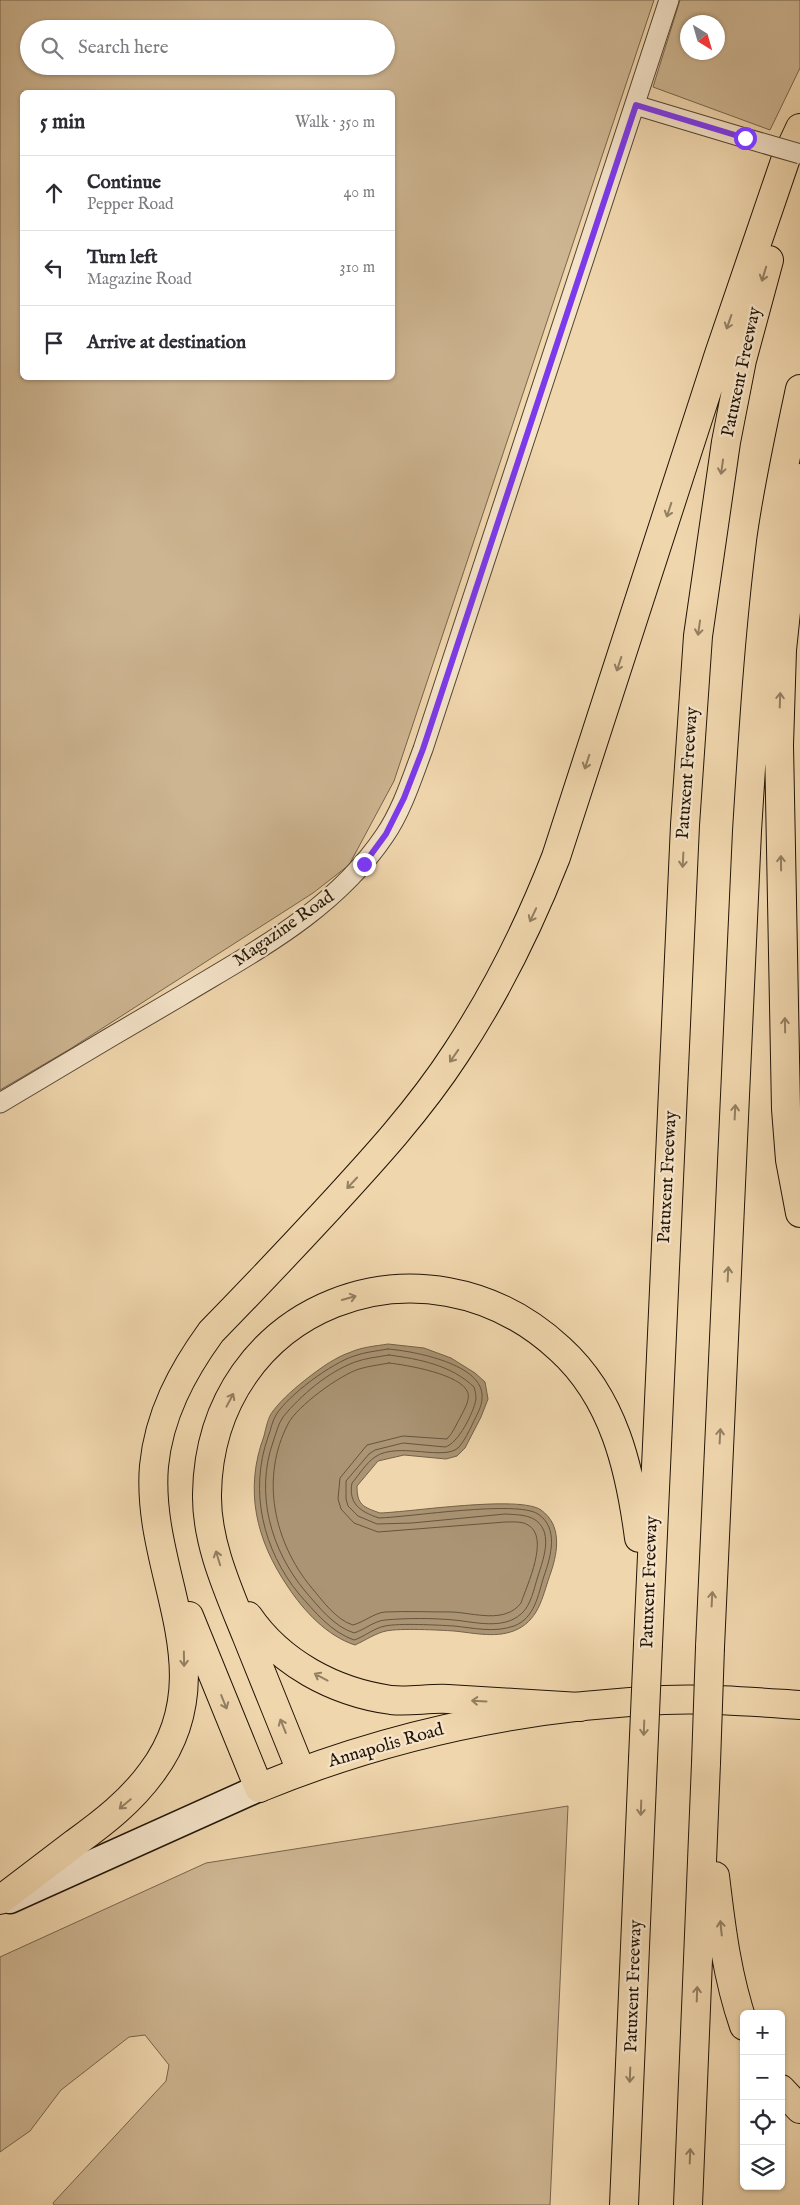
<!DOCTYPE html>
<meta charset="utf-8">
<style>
:root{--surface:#fff;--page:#f7f7f7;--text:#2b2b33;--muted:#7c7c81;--line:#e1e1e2}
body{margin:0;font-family:"IM FELL English",serif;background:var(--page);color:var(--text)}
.controls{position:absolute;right:15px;bottom:15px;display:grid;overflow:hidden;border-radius:8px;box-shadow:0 1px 4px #0004}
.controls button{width:45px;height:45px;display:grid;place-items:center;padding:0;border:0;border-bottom:1px solid var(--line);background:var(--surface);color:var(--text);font:25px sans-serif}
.compass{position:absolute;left:680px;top:15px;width:45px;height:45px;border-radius:50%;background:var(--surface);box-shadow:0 1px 4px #0004;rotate:143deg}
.stop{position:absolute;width:15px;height:15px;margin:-11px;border:4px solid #7c3aed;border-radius:50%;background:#fff}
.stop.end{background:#7c3aed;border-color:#fff;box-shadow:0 1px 5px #0008}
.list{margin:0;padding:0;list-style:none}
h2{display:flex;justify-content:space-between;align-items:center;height:65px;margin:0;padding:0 20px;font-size:21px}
h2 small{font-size:16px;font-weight:400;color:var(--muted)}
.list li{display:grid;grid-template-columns:32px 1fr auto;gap:15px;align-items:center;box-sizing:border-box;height:75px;padding:0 20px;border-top:1px solid var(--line)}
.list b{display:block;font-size:19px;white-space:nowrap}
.list p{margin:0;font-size:16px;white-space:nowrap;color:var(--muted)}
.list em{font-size:16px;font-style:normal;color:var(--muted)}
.icon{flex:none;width:28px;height:28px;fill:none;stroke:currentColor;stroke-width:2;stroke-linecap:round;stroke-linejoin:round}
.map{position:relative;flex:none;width:800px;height:2205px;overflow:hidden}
.search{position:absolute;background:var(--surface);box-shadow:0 1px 4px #0004;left:20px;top:20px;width:375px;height:55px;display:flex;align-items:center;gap:12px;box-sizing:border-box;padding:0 18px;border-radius:28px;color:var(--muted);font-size:19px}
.panel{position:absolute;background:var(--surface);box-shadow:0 1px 4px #0004;left:20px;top:90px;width:375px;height:290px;border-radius:8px}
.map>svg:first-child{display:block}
.green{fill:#cdb591;stroke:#77644c;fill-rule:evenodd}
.water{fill:#aa9474;stroke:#736148}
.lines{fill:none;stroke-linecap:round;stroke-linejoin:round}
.shore{stroke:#66543d;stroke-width:1}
.minor-casing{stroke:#554430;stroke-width:21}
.secondary-casing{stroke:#211406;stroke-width:29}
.primary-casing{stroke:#211406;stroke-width:30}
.motorway-casing{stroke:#211406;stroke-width:30}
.minor{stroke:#f5e4ca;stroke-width:19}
.secondary{stroke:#f5e4ca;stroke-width:26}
.primary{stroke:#f0d6ad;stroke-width:28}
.motorway{stroke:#f0d6ad;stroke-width:28}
.minor-bridge-casing{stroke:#554430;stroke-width:21;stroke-linecap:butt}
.motorway-bridge-casing{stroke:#211406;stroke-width:30;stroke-linecap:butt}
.minor-bridge{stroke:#f5e4ca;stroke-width:19}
.motorway-bridge{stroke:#f0d6ad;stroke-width:28}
.oneway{stroke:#937f62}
.route{stroke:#7c3aed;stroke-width:6}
.labels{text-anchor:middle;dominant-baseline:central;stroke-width:4.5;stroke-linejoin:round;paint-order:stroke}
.street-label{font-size:18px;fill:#211406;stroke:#f5e4ca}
</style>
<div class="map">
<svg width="800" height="2205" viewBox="0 0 800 2205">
<rect width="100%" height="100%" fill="#f0d6ad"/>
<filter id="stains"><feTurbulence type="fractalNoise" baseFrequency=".004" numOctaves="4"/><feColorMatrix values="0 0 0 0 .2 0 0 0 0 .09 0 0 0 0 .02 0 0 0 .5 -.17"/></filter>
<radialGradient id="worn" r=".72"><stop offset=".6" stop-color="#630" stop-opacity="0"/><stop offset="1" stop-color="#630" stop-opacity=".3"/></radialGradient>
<path class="green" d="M0,0H654L394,781L349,865L313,893L70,1049L0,1090ZM29,29H386V66H29ZM22,92H392V378H22Z
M680,0H800V68L770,130L653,87ZM718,22V52H688V22Z
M568,1806L550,2205H54L53,2203L166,2081L169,2065L145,2035L129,2037L61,2090L30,2131L0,2152V1957L206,1863Z"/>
<path class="water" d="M388,1344L424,1348L451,1358L475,1373L485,1382L488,1399L481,1417L465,1448L457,1456L446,1459L404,1455L378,1461L357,1486C357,1505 363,1507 380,1513C411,1512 520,1495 541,1510C562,1525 558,1551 551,1572C543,1594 540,1618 518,1629C498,1639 475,1633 454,1631C439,1630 400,1628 386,1631C376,1633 364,1641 355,1645C327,1636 304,1611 288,1587C256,1540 244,1490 264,1436C266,1428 268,1417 273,1411C283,1398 296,1387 309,1377C322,1367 336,1357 351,1352C362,1347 376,1346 388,1344Z"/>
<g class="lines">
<path class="shore" d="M388,1349C413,1351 485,1364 482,1398C482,1407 476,1416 473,1423C469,1431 465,1440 459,1447C445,1462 398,1441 375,1457C366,1463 359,1475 352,1483C348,1504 361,1512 379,1518C410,1517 517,1500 538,1514C559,1528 551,1556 544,1576C538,1595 535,1618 514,1626C494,1633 474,1628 454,1626C437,1625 400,1623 385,1626C374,1628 364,1637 354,1640C331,1632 315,1612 299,1594C263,1550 249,1491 268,1437C271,1430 272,1421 276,1415C288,1395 332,1363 354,1356C365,1352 377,1351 388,1349Z
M389,1355C419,1359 451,1365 474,1387C475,1390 476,1395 476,1399C474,1412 458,1444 445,1447L403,1443L375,1450L369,1454L346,1481V1499L348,1506L358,1516L377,1524L412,1523L505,1514C520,1515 537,1514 544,1531C549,1545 542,1563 538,1576C534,1588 531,1606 521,1614C503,1630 475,1622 454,1620C432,1618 407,1618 385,1620C374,1621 364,1630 354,1633C333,1626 319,1607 305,1591C271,1550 255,1494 273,1442C276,1434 278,1424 283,1417C301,1395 328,1372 355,1362C366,1358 378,1357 389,1355Z
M389,1363C406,1365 462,1374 468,1393C470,1400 464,1410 461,1416C457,1423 453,1433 447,1439L403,1436L367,1445L340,1478L338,1499L341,1509L354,1523L378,1532L505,1522C512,1522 522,1521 528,1525C550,1537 527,1585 521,1603C505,1624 474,1613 452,1612C430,1612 407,1611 385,1612C374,1613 364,1622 353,1625C336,1620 322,1600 311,1587C274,1542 260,1478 288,1424C297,1406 340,1375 359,1369C369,1366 379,1365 389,1363Z"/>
<defs>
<path id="minor" d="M635,105L745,138
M0,1103C60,1067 119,1032 179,997C255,951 334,911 385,835C402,810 412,778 423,749L669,0"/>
<path id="secondary" d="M10,1900L259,1788"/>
<path id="primary" d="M259,1788C388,1735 525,1706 664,1700C709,1698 755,1702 800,1705"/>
<path id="motorway" d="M800,478L782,650L779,745L786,1109L790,1160L800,1213
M189,1616L259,1788
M248,1616C280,1663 334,1692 391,1700C409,1702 429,1698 448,1699C492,1702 536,1704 580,1707
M648,1644L685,825L698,636L726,442L742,360L769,260
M710,1647L747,831C753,735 759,638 771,542C778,491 789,440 800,389
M301,1771C283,1726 265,1682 247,1637C229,1592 206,1543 207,1494C210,1305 424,1223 560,1349C614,1398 630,1469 639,1538
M715,1876C721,1927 727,1977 744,2026
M0,1900C25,1881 50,1862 75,1843C104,1822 131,1801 152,1772C227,1671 145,1573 154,1466C159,1415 182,1372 211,1332C250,1292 288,1252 326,1211C372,1161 419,1110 456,1053C497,991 529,926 556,857L719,354L786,158L800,128
M781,2089L800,2109
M624,2205L643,1759
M688,2205L706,1763"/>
</defs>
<use href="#minor" class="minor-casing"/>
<use href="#secondary" class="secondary-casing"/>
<use href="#primary" class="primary-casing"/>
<use href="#motorway" class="motorway-casing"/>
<use href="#minor" class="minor"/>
<use href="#secondary" class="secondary"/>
<use href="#primary" class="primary"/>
<use href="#motorway" class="motorway"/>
<defs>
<path id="minor-bridge" d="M745,138L800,154"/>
<path id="motorway-bridge" d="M643,1759L648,1644
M706,1763L710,1647"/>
</defs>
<use href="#minor-bridge" class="minor-bridge-casing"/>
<use href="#motorway-bridge" class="motorway-bridge-casing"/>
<use href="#minor-bridge" class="minor-bridge"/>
<use href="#motorway-bridge" class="motorway-bridge"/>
</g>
<defs><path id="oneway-shaft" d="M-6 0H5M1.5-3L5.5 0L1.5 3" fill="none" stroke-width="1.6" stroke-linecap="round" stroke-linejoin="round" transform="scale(1.25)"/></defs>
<g class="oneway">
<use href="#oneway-shaft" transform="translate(764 274) rotate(107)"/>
<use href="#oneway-shaft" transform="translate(729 322) rotate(109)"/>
<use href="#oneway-shaft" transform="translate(722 467) rotate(98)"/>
<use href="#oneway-shaft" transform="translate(669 510) rotate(108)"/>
<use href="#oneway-shaft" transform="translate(699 628) rotate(98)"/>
<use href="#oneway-shaft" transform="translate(619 664) rotate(108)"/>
<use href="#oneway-shaft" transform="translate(780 700) rotate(-88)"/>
<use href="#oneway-shaft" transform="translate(587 762) rotate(108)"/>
<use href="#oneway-shaft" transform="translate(683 860) rotate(93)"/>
<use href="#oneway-shaft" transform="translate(781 863) rotate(-91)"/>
<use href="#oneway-shaft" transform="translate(533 915) rotate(115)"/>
<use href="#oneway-shaft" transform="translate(785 1025) rotate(-91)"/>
<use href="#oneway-shaft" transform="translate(454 1056) rotate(125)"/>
<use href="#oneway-shaft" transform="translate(735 1112) rotate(-87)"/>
<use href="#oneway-shaft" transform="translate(352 1183) rotate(133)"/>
<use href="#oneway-shaft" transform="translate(728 1274) rotate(-87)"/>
<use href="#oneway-shaft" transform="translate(349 1298) rotate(-16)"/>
<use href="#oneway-shaft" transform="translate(230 1400) rotate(-62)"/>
<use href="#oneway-shaft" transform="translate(720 1436) rotate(-87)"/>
<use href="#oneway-shaft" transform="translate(218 1558) rotate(-107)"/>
<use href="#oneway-shaft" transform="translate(712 1599) rotate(-87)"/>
<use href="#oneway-shaft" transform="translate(184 1659) rotate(89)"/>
<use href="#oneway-shaft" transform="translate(321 1677) rotate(-152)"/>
<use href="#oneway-shaft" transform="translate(479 1701) rotate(-177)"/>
<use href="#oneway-shaft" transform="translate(224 1702) rotate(68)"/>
<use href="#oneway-shaft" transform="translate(283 1726) rotate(-112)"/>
<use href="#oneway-shaft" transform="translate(644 1728) rotate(92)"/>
<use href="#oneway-shaft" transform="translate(125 1804) rotate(140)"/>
<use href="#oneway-shaft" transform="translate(641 1808) rotate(92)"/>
<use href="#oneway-shaft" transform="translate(721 1928) rotate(-96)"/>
<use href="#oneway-shaft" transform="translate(697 1994) rotate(-88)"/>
<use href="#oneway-shaft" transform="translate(630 2075) rotate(92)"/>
<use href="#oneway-shaft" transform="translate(690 2156) rotate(-88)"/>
</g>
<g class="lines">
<path class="route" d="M364,864L386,834L404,798L423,749L636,105L745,138"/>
</g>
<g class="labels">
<g class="street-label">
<text transform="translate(742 372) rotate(-78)">Patuxent Freeway</text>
<text transform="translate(688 773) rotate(-86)">Patuxent Freeway</text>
<text transform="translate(284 929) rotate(-35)">Magazine Road</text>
<text transform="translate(668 1177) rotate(-87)">Patuxent Freeway</text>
<text transform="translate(650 1582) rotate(-88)">Patuxent Freeway</text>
<text transform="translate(386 1746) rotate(-16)">Annapolis Road</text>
<text transform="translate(634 1986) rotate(-88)">Patuxent Freeway</text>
</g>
</g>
<rect width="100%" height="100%" filter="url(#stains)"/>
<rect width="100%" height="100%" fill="url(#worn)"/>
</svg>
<div class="controls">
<button>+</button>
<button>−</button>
<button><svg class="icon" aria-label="locate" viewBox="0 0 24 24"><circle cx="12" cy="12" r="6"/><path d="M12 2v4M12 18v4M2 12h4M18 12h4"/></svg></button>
<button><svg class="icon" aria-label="layers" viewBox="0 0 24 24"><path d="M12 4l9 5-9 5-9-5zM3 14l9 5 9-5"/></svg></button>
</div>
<svg class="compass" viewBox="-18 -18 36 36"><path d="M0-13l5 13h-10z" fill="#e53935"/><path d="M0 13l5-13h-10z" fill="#7c7c81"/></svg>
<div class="stop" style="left:745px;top:138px"></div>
<div class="stop end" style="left:364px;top:864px"></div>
<div class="search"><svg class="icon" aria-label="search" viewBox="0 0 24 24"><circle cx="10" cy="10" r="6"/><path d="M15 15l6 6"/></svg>Search here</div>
<section class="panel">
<h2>5 min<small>Walk · 350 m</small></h2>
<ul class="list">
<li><svg class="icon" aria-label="ahead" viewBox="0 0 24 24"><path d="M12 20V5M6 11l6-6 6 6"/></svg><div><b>Continue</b><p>Pepper Road</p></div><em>40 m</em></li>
<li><svg class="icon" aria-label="left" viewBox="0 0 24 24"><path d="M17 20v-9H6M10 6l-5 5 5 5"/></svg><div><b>Turn left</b><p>Magazine Road</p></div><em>310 m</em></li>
<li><svg class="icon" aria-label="arrive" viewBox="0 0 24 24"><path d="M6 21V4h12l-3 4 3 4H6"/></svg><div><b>Arrive at destination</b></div></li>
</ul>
</section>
</div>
